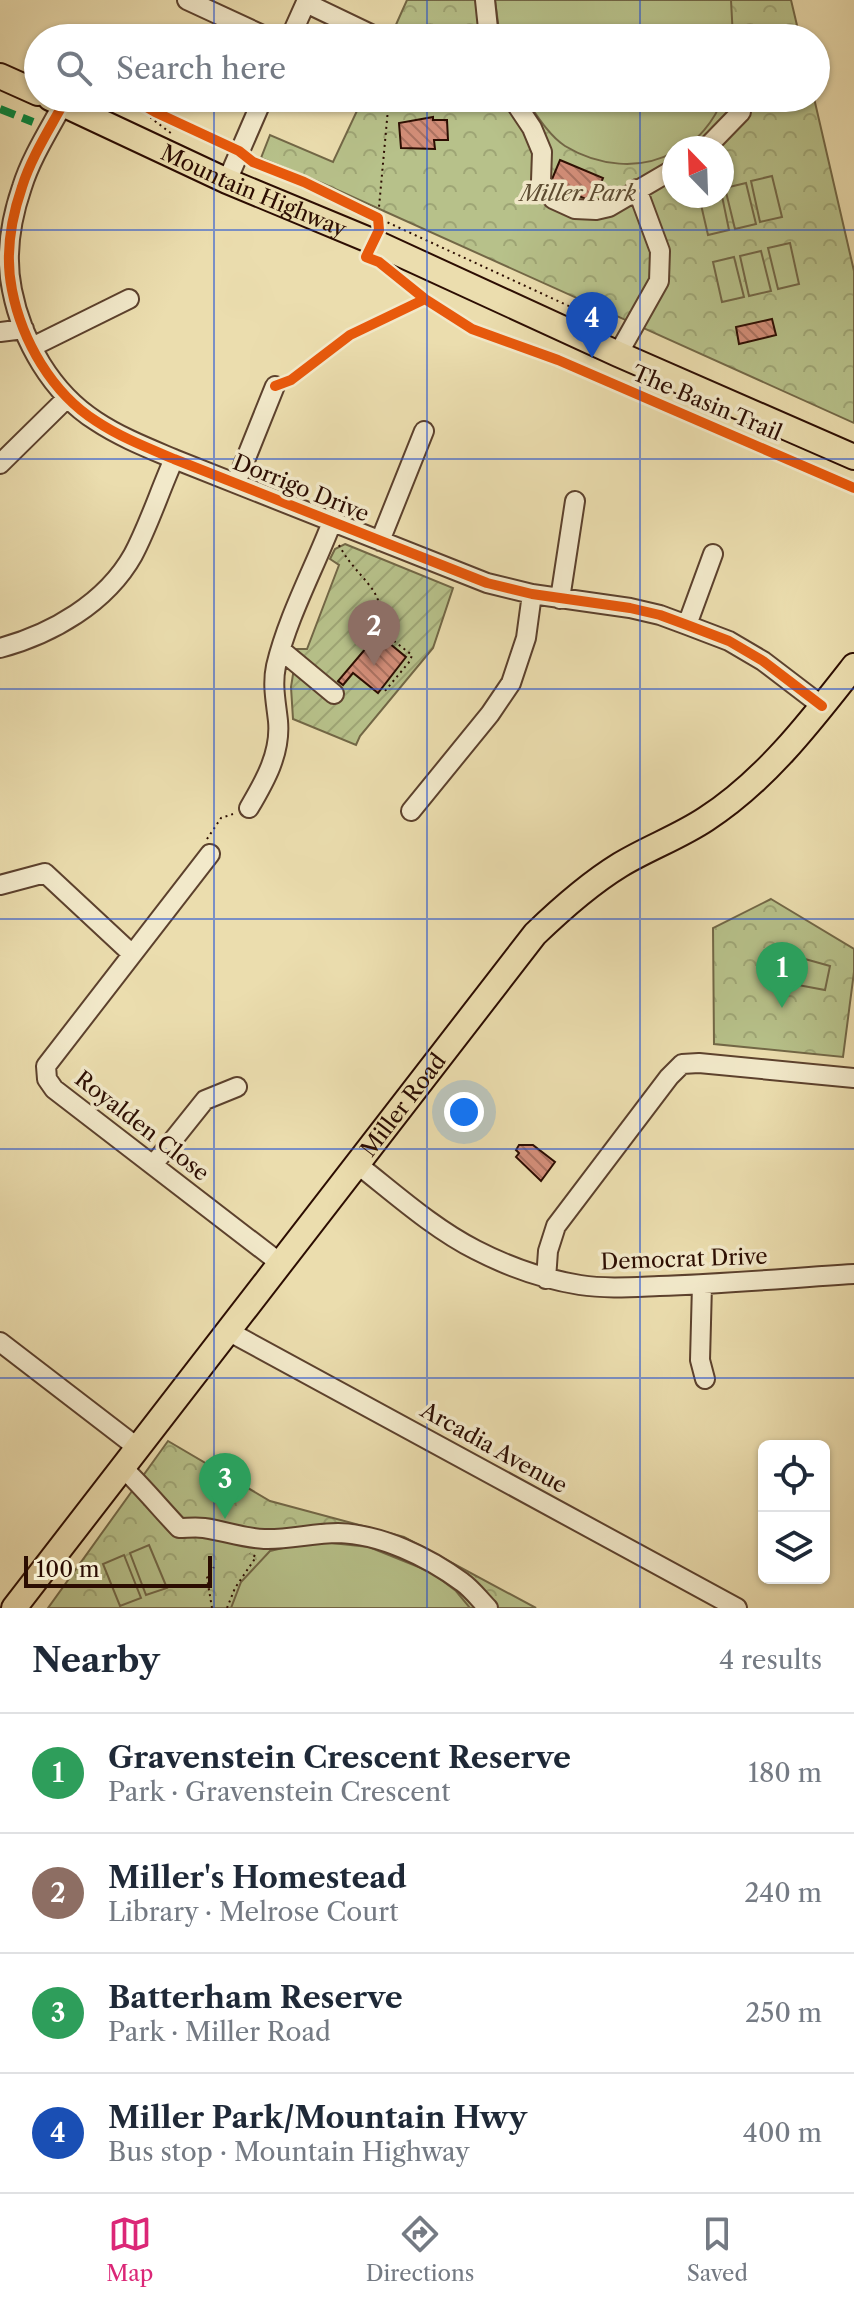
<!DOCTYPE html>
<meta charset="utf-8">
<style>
:root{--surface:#fff;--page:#f2f2f3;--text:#1f2937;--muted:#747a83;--line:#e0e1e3;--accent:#db2777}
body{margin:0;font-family:"Libre Caslon Text",serif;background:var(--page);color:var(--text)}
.controls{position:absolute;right:24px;bottom:24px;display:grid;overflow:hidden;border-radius:12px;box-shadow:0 2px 6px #0004}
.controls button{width:72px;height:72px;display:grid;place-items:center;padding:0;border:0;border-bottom:2px solid var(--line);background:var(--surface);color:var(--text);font:40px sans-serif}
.compass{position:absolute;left:662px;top:136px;width:72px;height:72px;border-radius:50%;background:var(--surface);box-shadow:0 2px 6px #0004;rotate:337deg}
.scale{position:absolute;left:24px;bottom:20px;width:188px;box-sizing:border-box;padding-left:8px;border:4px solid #2c0d02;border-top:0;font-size:22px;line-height:28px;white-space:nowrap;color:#2c0d02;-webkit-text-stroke:6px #f2e9ca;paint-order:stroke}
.you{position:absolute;left:464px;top:1112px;width:28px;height:28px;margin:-20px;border:6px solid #fff;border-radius:50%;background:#1a73e8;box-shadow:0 0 0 12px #1a73e833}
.badge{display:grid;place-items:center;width:52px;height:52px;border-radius:50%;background:var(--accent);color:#fff;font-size:26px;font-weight:700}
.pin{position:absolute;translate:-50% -66px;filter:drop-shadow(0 2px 4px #0008)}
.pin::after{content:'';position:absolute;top:42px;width:28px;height:24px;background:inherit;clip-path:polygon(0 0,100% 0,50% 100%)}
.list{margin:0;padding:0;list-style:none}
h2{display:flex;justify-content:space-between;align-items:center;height:104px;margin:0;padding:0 32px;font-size:34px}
h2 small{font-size:26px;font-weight:400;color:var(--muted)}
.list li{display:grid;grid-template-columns:52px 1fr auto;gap:24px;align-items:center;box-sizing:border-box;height:120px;padding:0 32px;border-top:2px solid var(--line)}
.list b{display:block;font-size:30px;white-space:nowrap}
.list p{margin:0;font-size:26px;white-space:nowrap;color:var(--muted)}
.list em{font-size:26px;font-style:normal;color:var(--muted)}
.icon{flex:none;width:44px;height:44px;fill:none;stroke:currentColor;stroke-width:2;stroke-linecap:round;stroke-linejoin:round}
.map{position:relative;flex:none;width:854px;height:1608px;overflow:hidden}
.search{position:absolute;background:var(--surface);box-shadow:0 2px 6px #0004;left:24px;right:24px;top:24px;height:88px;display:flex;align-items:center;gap:20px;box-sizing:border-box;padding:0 28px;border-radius:44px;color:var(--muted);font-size:30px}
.sheet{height:584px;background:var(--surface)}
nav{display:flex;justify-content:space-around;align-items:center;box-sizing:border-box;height:112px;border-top:2px solid var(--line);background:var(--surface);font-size:22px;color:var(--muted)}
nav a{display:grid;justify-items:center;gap:4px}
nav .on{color:var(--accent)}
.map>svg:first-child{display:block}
.park{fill:url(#park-crowns);stroke:#726746;stroke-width:2;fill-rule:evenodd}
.garden{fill:url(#garden-furrows);stroke:#726746;stroke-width:2}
.pitch{fill:#b7c18a;stroke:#726746;stroke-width:2}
.building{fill:url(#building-back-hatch);stroke:#2c0d02;stroke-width:2}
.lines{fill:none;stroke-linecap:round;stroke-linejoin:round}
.minor-casing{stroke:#5c412d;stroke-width:22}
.major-casing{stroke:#2c0d02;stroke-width:28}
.path{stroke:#2c0d02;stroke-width:2;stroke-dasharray:2 4;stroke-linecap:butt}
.minor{stroke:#f2e9ca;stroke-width:18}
.major{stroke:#ebddae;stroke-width:24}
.quiet{stroke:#00873e;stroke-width:8;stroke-dasharray:16 8;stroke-linecap:butt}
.cycleway-casing{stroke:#f2e9ca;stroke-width:15}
.cycleway{stroke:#e8590c;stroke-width:10}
.grid{fill:none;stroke:#1d4ed8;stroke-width:2;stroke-opacity:0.55}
.labels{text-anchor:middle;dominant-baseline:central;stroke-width:7;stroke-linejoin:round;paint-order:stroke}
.street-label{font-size:22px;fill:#2c0d02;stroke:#f2e9ca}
.park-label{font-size:22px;font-style:italic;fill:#5d4c32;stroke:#f2e9ca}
</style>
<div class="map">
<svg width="854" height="1608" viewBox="0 0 854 1608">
<defs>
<pattern id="park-crowns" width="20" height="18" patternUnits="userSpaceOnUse" patternTransform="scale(2)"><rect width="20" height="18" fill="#b7c18a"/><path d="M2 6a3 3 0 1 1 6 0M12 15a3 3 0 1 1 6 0" fill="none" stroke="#9ea575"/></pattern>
<pattern id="garden-furrows" width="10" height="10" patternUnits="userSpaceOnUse" patternTransform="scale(2)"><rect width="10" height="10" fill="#b7c18a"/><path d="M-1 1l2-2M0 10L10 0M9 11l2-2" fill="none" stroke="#9ea575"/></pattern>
<pattern id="building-back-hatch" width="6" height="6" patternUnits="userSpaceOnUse" patternTransform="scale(2)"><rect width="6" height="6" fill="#d38e79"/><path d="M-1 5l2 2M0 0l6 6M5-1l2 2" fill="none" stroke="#ab7261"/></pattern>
</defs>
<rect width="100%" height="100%" fill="#ebddae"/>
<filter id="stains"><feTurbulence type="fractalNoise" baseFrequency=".0025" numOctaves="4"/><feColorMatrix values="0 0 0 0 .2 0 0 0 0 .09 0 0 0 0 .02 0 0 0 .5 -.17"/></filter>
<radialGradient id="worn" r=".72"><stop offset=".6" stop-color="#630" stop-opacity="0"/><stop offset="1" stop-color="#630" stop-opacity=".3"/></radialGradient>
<path class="park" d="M407,0H791L800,38H390Z
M363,98H814L854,271V423L324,184L261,158L270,135L333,162ZM674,148H722V196H674Z
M771,899L854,949V972L843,1057L714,1044L713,928Z
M168,1441L270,1501L404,1537L536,1608H48Z"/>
<path class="garden" d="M345,544L453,588L433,648L360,736L356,745L293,719L291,687L297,649H307L339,565L330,559L335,549Z"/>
<path class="pitch" d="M495,0H731L733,38H500Z
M525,98H723C716,117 696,148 674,148V152C640,171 598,166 565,146C549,136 536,114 525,98Z
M772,176L782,217L760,222L751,181Z
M746,183L756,224L735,229L725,188Z
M699,196H722L729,230L708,235Z
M790,243L799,284L778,289L768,248Z
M761,251L771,291L749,296L740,256Z
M734,257L744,297L722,302L713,262Z
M805,959L830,966L825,990L798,985Z
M313,1541L369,1547L431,1572L456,1591L470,1608H231L241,1582L270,1551Z
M149,1545L167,1588L146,1595L130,1553Z
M124,1555L141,1598L120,1606L103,1564Z"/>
<path class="building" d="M433,117V120H447L448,140H434L435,149L401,148L399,123Z
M560,160L603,178L593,202L550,184Z
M772,319L776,335L739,344L736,327Z
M378,634L406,657L378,693L353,673L343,685L338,681Z
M519,1145H533L555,1162L541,1181L516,1157L519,1153L516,1150Z"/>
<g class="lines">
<defs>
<path id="minor" d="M187,0L269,38
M485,0L489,38
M306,3L379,38
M290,38L307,0
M512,98L532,128L542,152L541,181L553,199L575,209L596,210L609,207L674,169
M63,104C49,130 31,158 22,187C11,219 5,256 12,290C22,341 52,393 96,421C120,437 148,448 174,459L487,583L532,594L630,608L660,615L687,625L729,641L763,661L822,706
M706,148L741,112
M227,181L263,98
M0,332L24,329
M32,347L129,299
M618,354L659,281L660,251L637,189
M0,464L67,398
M236,483L275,386
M380,541L424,431
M560,599L575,501
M687,625L713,554
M0,648C52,634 106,603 133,555C149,525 160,490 174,459
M281,650L334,694
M249,808C265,781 281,753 278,721C276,702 272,685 276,666C288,616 314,569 332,522
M411,811L490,714L511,683L526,638L532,594
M210,854L46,1066L47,1079L54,1089L280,1263
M0,885L45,873L132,954
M357,1164C394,1193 434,1229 476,1250C509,1267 543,1279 580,1285C606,1289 633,1287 659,1286C724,1284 789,1278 854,1274
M153,1165L205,1100L237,1087
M546,1279L548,1251L556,1226L669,1077L682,1064L699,1063L854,1078
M702,1285L700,1360L705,1379
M228,1331L737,1608
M0,1342L138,1448
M123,1468C143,1487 160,1508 179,1528C187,1528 196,1527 204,1528C224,1531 243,1538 264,1539C288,1540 313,1533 338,1533C381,1534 428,1557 462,1582C472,1589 480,1600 488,1608"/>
<g id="major">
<path d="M0,76L38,93"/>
<path id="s1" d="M50,98L227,181L374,242L618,354L854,457"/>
<path id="s2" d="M14,1608L535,934C562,908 589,884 620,865C648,848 679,837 706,819C765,781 811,721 854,666"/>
</g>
</defs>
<use href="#minor" class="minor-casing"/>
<use href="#major" class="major-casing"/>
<path class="path" d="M388,109L378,218L597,319L616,325
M155,112L151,118L172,134
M573,311L596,321L597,319
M339,545C347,561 359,572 370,586C381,600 383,617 385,634L412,655L410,661L385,691
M207,839L221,818L233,814
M212,1608L207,1578L214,1567
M227,1608L235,1588L256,1557L250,1553"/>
<use href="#minor" class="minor"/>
<use href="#major" class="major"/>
<path class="quiet" d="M0,109L33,122"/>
<defs>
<path id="cycleway" d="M131,98L155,112L239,151L253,162L304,182L378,218L379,230L366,257L379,262L425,299L472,329L558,360L854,488
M63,104C49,130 31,158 22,187C11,219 5,256 12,290C22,341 52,393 96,421C120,437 148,448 174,459L487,583L532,594L630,608L660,615L687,625L729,641L763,661L822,706
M275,386L291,380L350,335L425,299"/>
</defs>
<use href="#cycleway" class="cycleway-casing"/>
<use href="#cycleway" class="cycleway"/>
</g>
<path class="grid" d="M214,0V38M427,0V38M640,0V38M214,98V1608M427,98V1608M640,98V1608M0,230H854M0,459H854M0,689H854M0,919H854M0,1149H854M0,1378H854"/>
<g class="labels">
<g class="street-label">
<text stroke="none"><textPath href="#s1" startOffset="224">Mountain Highway</textPath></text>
<text transform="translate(707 403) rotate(23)">The Basin Trail</text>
<text transform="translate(301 488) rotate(22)">Dorrigo Drive</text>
<text stroke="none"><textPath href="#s2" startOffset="636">Miller Road</textPath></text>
<text transform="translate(142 1126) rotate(38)">Royalden Close</text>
<text transform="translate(684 1259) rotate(-2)">Democrat Drive</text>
<text transform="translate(494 1448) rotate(29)">Arcadia Avenue</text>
</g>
<g class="park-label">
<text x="578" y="193">Miller Park</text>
</g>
</g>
<rect width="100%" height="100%" filter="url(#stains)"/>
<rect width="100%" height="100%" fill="url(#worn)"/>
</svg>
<div class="controls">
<button><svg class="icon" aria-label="locate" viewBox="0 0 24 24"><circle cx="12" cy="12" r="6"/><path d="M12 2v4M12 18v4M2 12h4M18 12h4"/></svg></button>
<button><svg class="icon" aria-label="layers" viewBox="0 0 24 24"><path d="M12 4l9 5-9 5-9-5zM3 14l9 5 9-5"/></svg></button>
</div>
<svg class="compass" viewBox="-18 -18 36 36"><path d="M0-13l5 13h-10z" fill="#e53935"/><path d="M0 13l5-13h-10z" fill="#747a83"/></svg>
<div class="scale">100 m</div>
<div class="you"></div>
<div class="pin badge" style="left:782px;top:1008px;background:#2e9e5b">1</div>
<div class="pin badge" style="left:374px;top:666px;background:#8d6e63">2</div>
<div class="pin badge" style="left:225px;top:1519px;background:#2e9e5b">3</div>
<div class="pin badge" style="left:592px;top:358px;background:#1a4fb4">4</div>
<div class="search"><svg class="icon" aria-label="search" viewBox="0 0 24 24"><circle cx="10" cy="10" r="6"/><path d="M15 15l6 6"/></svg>Search here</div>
</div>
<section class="sheet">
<h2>Nearby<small>4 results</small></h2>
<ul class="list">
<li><span class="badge" style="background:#2e9e5b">1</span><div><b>Gravenstein Crescent Reserve</b><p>Park · Gravenstein Crescent</p></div><em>180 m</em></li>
<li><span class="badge" style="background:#8d6e63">2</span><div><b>Miller's Homestead</b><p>Library · Melrose Court</p></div><em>240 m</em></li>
<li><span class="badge" style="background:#2e9e5b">3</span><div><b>Batterham Reserve</b><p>Park · Miller Road</p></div><em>250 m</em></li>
<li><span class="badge" style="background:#1a4fb4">4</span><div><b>Miller Park/Mountain Hwy</b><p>Bus stop · Mountain Highway</p></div><em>400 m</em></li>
</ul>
</section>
<nav>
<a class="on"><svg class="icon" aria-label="map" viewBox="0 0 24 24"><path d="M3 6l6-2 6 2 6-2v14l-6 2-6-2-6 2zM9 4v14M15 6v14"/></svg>Map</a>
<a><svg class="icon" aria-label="directions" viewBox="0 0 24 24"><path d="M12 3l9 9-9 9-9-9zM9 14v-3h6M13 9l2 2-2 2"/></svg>Directions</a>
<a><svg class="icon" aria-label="saved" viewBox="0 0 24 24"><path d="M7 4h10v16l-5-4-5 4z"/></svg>Saved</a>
</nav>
